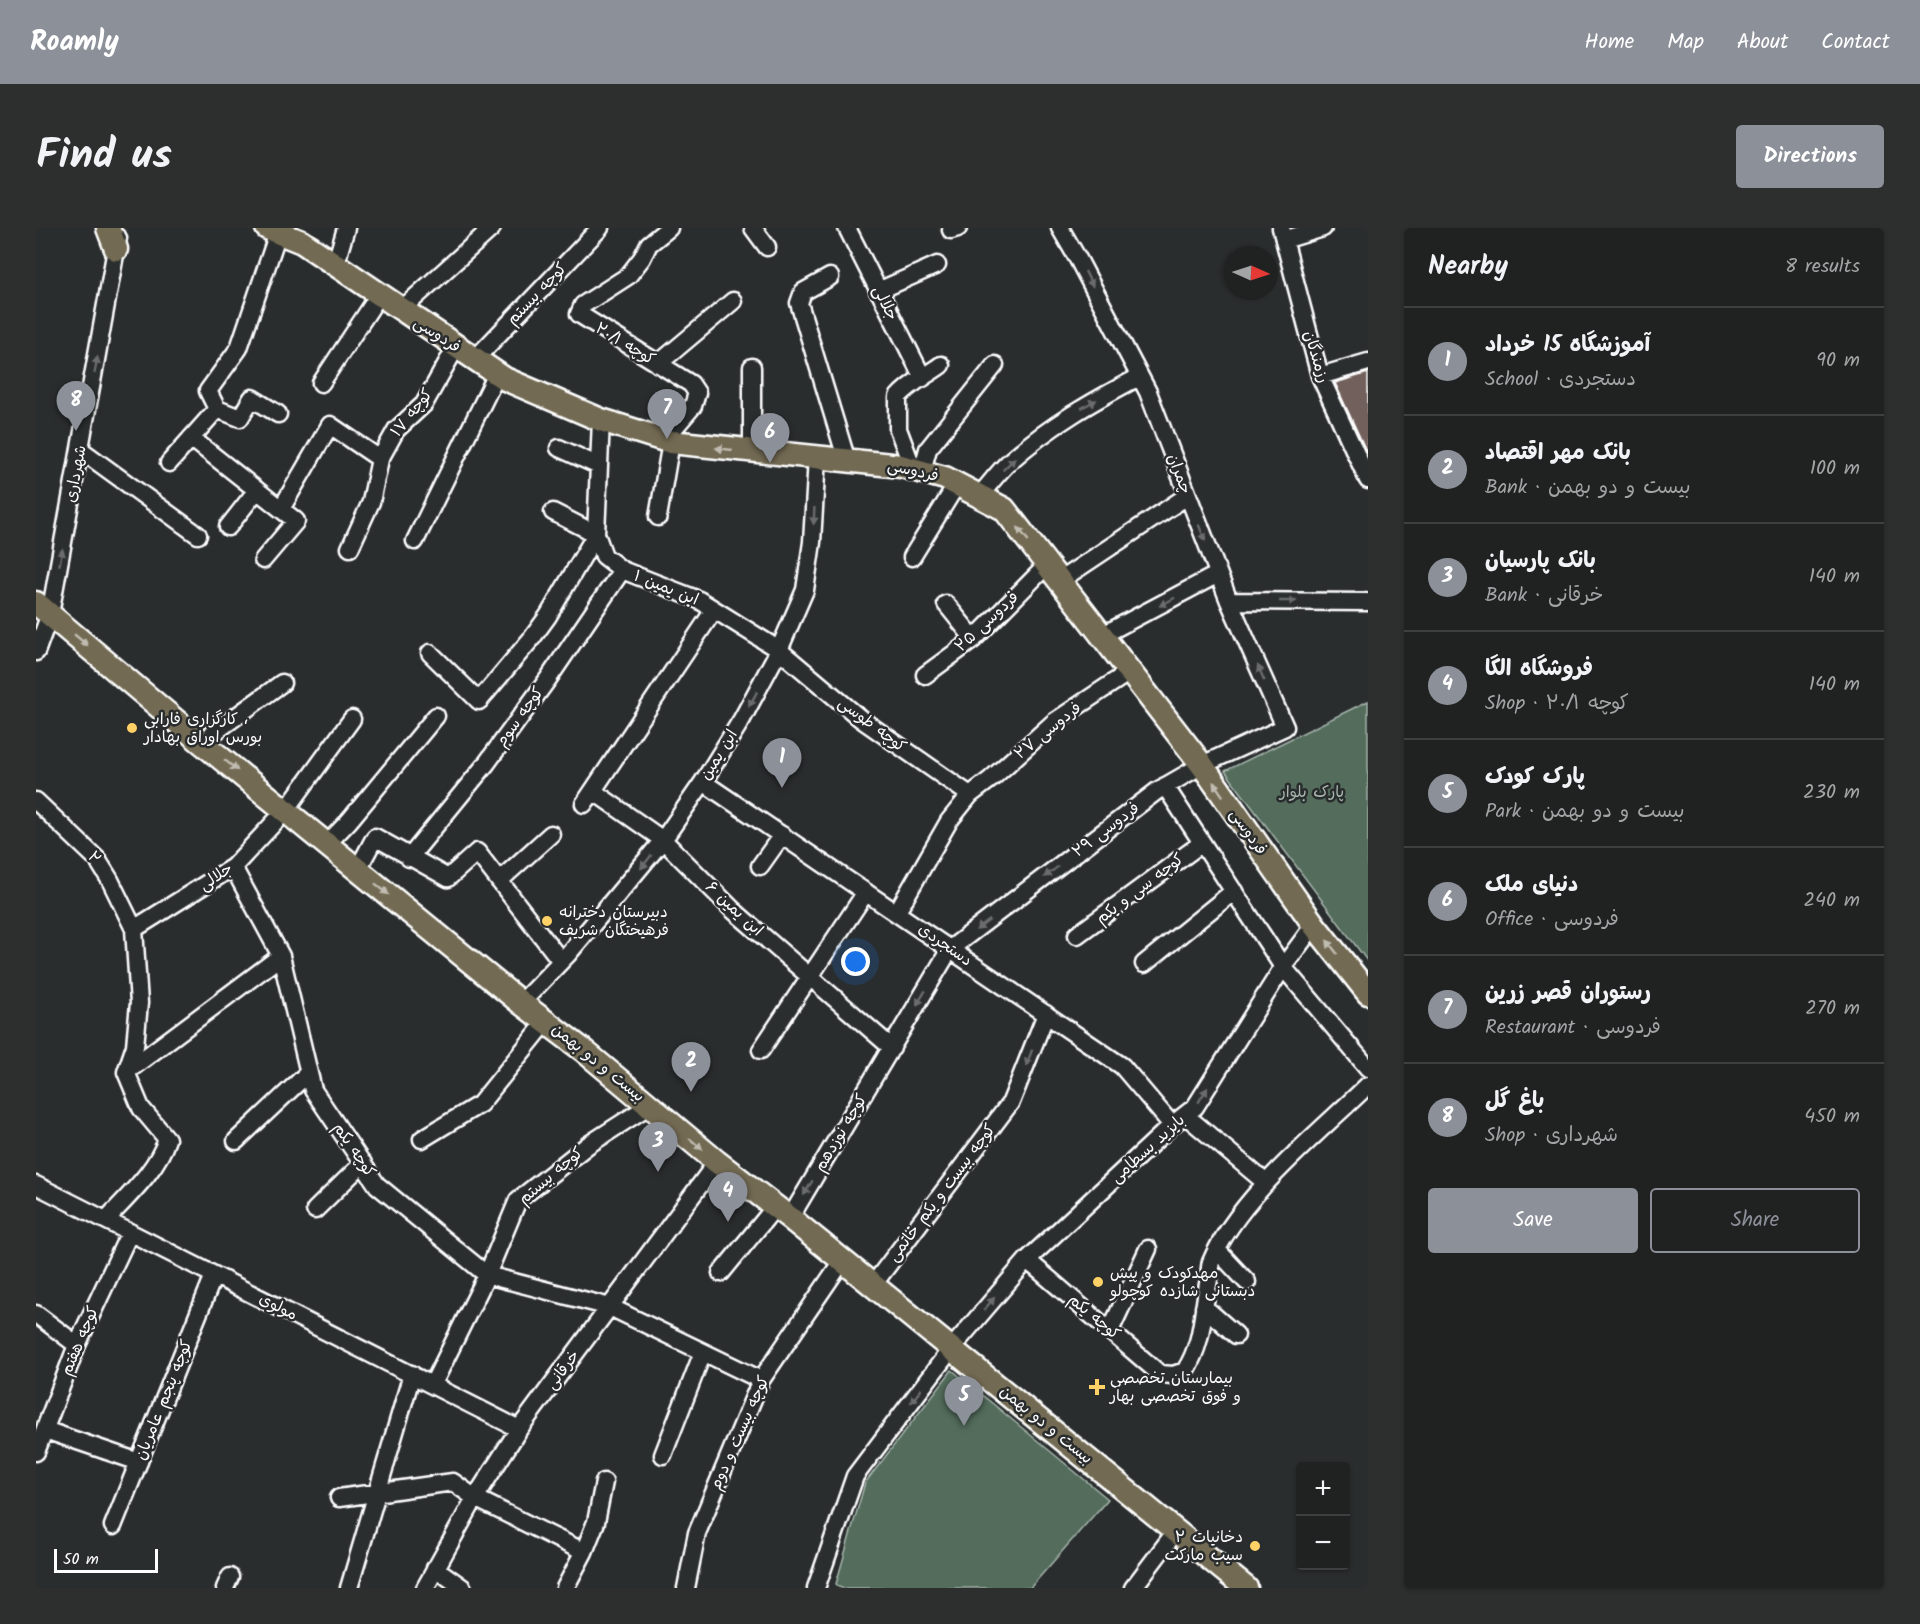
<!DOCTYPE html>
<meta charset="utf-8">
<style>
:root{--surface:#202222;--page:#2d2f2f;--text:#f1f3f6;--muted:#a2a4a5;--line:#3d3f40;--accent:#8c9099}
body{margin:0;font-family:Kalam,"Playpen Sans Arabic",sans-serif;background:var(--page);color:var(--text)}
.controls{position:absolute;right:18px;bottom:18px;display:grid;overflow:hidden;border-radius:6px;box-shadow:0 2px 4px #0004}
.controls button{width:54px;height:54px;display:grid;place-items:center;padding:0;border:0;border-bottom:2px solid var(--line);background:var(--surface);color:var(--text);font:30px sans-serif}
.compass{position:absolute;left:1188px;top:18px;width:54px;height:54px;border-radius:50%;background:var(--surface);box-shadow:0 2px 4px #0004;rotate:93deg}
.scale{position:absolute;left:18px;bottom:15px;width:104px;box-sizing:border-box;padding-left:6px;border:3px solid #fff;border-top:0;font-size:16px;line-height:21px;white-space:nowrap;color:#fff;-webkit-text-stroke:4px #2a2d2e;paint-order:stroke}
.you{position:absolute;left:820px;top:734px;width:21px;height:21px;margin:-15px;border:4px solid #fff;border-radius:50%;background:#1a73e8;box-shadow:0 0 0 9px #1a73e833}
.badge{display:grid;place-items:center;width:39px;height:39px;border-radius:50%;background:var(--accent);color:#fff;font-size:20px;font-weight:700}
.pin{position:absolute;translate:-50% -50px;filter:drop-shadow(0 2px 3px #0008)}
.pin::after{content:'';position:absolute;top:32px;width:21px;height:18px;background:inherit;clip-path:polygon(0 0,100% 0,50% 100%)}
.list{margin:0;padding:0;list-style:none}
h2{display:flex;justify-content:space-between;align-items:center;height:78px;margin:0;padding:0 24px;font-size:26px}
h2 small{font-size:20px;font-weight:400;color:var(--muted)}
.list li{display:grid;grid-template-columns:39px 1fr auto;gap:18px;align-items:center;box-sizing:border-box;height:108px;padding:0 24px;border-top:2px solid var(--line)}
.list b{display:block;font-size:22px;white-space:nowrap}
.list p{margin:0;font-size:20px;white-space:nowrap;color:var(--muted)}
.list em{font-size:20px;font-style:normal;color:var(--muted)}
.actions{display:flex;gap:12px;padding:18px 24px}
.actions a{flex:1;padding:14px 0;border:2px solid var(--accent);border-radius:6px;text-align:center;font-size:21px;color:var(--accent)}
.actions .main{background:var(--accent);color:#fff}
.map{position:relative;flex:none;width:1332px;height:1360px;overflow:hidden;border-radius:6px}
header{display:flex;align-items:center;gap:36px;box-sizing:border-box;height:84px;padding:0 30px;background:var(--accent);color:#fff}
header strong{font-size:28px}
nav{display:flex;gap:33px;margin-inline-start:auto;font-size:21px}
.intro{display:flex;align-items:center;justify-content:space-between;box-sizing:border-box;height:144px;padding:0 36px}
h1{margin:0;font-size:42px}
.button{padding:15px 27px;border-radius:6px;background:var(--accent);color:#fff;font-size:21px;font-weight:700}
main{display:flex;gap:36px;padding:0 36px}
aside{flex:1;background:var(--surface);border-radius:6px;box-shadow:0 2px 4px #0004}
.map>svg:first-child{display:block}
.green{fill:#526c5c;stroke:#a8b6ae;stroke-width:1.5}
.building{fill:#72605b;stroke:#fff;stroke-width:1.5}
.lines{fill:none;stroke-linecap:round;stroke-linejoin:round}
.minor-casing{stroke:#fff;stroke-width:21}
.major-casing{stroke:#fff;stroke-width:27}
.minor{stroke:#2a2d2e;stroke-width:16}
.major{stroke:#736b52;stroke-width:22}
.oneway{fill:#6a6c6d}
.oneway2{fill:#c0bcb1}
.poi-dot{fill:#ffd166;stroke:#2a2d2e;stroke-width:2}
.labels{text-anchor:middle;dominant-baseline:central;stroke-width:5;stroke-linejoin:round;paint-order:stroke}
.street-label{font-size:16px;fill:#fff;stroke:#2a2d2e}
.poi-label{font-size:16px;fill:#fff;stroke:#2a2d2e;text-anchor:start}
.park-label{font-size:16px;fill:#a8b6ae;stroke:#2a2d2e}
</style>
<header>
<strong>Roamly</strong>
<nav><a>Home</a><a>Map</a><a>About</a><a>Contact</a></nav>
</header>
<div class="intro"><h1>Find us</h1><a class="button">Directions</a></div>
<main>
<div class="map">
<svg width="1332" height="1360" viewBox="0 0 1332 1360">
<rect width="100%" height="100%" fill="#2a2d2e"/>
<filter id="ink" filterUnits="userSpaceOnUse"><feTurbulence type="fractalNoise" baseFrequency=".0167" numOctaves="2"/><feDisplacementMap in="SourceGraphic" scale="12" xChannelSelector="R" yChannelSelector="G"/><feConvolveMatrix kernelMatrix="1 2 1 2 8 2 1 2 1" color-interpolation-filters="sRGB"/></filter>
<g filter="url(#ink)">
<path class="green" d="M1332,473V734L1189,543Z
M916,1142L1072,1271L994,1360H805L800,1356L829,1255Z"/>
<path class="building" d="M1332,145V227L1299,155Z"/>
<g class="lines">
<defs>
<path id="minor" d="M717,0L731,19
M811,0L887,150
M1245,0L1284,148L1332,252
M915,2L922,0
M242,5L203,120L172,163L181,181L204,190L216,170L242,186
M1248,12L1287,0
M299,38L310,0
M794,49L767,64L763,75L811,233
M842,63L901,37
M364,83L456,0
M439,131L564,0
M622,136L697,73
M1284,148L1332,134
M285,155L343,67
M565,192L560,306L568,328L586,342L663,372L743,422L825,491L934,567
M155,210L260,293L227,332
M628,212L657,178L661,165L655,156L543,86L547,77L592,48L606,30L613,16L633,0
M523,220L563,238
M45,222L162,307
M716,223V139
M133,235L181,181
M877,241L862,201V169C874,155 890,148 905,137
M886,243L892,221L959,137
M943,268C953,257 963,243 974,233C1013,198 1057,173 1103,149
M245,281L294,197L344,231
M517,284L560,306
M622,289L635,214
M192,299L221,262
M379,313L461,146
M314,320L335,274L344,231L360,202L388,176L420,119
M876,329L921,256
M1023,353L1151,268
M1193,373L1332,374
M910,376L938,411
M1065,408L1182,346
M0,424L14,386L82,10
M394,425L443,473L496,410L512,388L560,306
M889,447L938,411L1011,337
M165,514L246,455
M667,554L1086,838L1136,897
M1129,558L1247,739L1332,840
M557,563L627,612L697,682L856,820
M0,573L61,631L74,652L98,701L103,775L99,818L90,844L105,880L131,911C121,942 92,968 70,992
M548,576L678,382
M291,616L313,593L400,488
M373,630L450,536L512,451L586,342
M724,638L746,607
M197,639L245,728L277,862L341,957L451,1047L574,1079L725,1152
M322,641L339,609L412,650L441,624L525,733
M463,653L515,606
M861,684L913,593L934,567L955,551L1018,494L1093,444
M98,701L197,639L250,582L316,491
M1041,707L1166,615
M1108,736L1198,663
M485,775L532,726L627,612L667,554L706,491L743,422L769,362L776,314L781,230
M725,822L830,664
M90,844L245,728
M1149,887L1230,955
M386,911L444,876L510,794
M200,913L272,845
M0,957L483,1201
M279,982L327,935
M754,990L914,721L1121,563L1166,537L1249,499L1193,373L1112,164L1042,31L1024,0
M1181,1022L1211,1054
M991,1032L1124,1146L1137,1147L1149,1143C1167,1115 1166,1088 1172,1056C1174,1049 1173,1041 1175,1034C1202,969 1282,906 1332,857
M685,1045L739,979
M837,1057L975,874L1010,786
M1168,1079L1200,1107
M0,1086L41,1117
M1074,1103L1112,1021
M397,1156L451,1047L482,972L552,917L614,877
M9,1202L103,1234
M0,1224L41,1117L94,1004
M627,1227L667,1124
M303,1270L417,1254L439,1270L548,1324
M77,1298L178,1047
M399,1340L427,1360
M189,1360L194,1349
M313,1360L376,1146
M389,1360L439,1270L483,1201L681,934
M529,1360L548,1324L560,1294L568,1254
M650,1360L661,1305L725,1152L806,1033
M780,1360L819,1248L915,1121L991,1032L1136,897L1159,879L1247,739L1278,697
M1097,1360L1140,1303"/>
<path id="major" d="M72,0L80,21
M231,0L266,14L469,151L565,192L635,214L865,238L909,250L968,281L1166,537L1278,697L1332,765
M0,375L165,514L485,775L547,822L681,934L754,990L1210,1360"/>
</defs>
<use href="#minor" class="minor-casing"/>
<use href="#major" class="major-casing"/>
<use href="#minor" class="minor"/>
<use href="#major" class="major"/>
</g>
<defs><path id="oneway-solid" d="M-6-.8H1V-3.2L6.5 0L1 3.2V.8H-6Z" transform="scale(1.5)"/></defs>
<g class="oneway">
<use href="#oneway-solid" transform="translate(1053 51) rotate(63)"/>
<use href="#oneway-solid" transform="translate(60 137) rotate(-80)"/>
<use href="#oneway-solid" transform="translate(1053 176) rotate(-28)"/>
<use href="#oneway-solid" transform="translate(973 236) rotate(-45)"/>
<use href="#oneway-solid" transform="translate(778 288) rotate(93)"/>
<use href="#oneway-solid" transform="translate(1166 305) rotate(68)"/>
<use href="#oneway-solid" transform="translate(25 329) rotate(-79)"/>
<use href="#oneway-solid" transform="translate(1252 373)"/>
<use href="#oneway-solid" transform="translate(1131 374) rotate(152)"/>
<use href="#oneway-solid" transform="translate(1225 445) rotate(-114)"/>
<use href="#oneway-solid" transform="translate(717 471) rotate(119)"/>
<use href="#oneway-solid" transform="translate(610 634) rotate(128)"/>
<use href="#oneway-solid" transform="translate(1015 644) rotate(143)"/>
<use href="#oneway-solid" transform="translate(947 697) rotate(143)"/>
<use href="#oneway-solid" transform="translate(885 770) rotate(121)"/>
<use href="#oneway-solid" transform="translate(993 830) rotate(111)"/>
<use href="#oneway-solid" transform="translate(1167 867) rotate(-58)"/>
<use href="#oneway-solid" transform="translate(772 960) rotate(121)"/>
<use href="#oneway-solid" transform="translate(953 1076) rotate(-50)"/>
<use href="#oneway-solid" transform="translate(880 1168) rotate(127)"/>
</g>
<g class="oneway2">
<use href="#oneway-solid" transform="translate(688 221) rotate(-174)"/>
<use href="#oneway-solid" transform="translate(987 306) rotate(-128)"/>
<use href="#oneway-solid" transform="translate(45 412) rotate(40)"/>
<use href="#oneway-solid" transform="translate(195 537) rotate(39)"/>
<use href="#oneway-solid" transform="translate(1182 561) rotate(-125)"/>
<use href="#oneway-solid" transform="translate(346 661) rotate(39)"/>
<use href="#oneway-solid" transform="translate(1296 719) rotate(-128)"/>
<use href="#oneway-solid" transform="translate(660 916) rotate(40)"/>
</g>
</g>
<g class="poi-dot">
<circle cx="96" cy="500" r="6"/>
<circle cx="511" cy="693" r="6"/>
<circle cx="1062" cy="1054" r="6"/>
<path d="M1058 1150h6v6h6v6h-6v6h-6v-6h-6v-6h6z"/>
<circle cx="1219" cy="1318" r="6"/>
</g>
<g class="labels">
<g class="street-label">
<text transform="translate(501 66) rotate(-46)">کوچه بیستم</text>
<text transform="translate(849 75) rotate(63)">جلالی</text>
<text transform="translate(401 107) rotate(33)">فردوسی</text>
<text transform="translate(589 116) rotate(31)">کوچه ۲۰/۱</text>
<text transform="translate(1280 129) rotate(73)">رزمندگان</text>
<text transform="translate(376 185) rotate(-51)">۱۷ کوچه</text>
<text transform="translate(877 243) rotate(13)">فردوسی</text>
<text transform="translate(40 246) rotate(-79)">شهرداری</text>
<text transform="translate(1143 246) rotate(69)">چمران</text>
<text transform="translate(630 360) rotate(22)">ابن یمین ۱</text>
<text transform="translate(951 394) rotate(-43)">فردوسی ۲۵</text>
<text transform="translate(484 489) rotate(-54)">کوچه سوم</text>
<text transform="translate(836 497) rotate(37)">کوچه طوسی</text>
<text transform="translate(1012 503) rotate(-39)">فردوسی ۲۷</text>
<text transform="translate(683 527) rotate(-58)">ابن یمین</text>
<text transform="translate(1070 602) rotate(-37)">فردوسی ۲۹</text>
<text transform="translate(1212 604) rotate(55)">فردوسی</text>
<text transform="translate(58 630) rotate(49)">۲</text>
<text transform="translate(180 649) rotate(-34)">جلالی</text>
<text transform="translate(1104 661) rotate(-37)">کوچه سی و یکم</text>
<text transform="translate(698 681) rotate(43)">ابن یمین ۶</text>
<text transform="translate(909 717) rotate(35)">دستجردی</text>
<text transform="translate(562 835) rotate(39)">بیست و دو بهمن</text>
<text transform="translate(805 905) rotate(-59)">کوچه نوزدهم</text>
<text transform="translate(1112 921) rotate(-42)">بایزید بسطامی</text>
<text transform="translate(318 922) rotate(56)">کوچه یکم</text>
<text transform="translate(515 948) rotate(-40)">کوچه بیستم</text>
<text transform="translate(906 965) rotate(-53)">کوچه بیست و یکم خاتمی</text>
<text transform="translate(242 1079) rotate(27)">مولوی</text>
<text transform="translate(1058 1089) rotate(40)">کوچه یکم</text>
<text transform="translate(44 1113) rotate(-67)">کوچه هفتم</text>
<text transform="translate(527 1142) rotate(-53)">خرقانی</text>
<text transform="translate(128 1172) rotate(-68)">کوچه پنجم عامریان</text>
<text transform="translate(1010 1197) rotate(39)">بیست و دو بهمن</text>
<text transform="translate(704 1205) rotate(-66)">کوچه بیست و دوم</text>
</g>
<g class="poi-label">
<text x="108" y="491">کارگزاری فارابی ،<tspan x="108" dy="18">بورس اوراق بهادار</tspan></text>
<text x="523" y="684">دبیرستان دخترانه<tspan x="523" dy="18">فرهیختگان شریف</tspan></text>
<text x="1074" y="1045">مهدکودک و پیش<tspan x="1074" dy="18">دبستانی شازده کوچولو</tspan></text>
<text x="1074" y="1150">بیمارستان تخصصی<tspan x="1074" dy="18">و فوق تخصصی بهار</tspan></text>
<text x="1207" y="1309" text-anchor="end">دخانیات ۲<tspan x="1207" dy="18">سیب مارکت</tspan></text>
</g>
<g class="park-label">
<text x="1276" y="564">پارک بلوار</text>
</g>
</g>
</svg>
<div class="controls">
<button>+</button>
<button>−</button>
</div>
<svg class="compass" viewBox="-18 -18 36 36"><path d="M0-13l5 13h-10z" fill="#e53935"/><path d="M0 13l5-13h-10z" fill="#a2a4a5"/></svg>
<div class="scale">50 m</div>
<div class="you"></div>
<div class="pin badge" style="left:746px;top:560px">1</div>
<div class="pin badge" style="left:655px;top:864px">2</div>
<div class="pin badge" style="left:622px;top:944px">3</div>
<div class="pin badge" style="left:692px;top:994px">4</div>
<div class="pin badge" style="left:928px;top:1198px">5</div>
<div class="pin badge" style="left:734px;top:235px">6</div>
<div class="pin badge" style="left:631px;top:211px">7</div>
<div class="pin badge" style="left:40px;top:203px">8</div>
</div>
<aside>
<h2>Nearby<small>8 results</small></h2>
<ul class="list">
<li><span class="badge">1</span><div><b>آموزشگاه 15 خرداد</b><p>School · دستجردی</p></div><em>90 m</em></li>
<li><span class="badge">2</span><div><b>بانک مهر اقتصاد</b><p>Bank · بیست و دو بهمن</p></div><em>100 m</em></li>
<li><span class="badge">3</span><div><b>بانک پارسیان</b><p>Bank · خرقانی</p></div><em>140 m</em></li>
<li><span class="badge">4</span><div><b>فروشگاه الگا</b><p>Shop · کوچه ۲۰/۱</p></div><em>140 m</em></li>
<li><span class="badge">5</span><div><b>پارک کودک</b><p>Park · بیست و دو بهمن</p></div><em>230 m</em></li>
<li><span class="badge">6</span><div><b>دنیای ملک</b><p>Office · فردوسی</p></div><em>240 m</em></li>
<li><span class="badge">7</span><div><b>رستوران قصر زرین</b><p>Restaurant · فردوسی</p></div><em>270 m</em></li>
<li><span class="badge">8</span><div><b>باغ گل</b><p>Shop · شهرداری</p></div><em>450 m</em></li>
</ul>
<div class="actions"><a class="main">Save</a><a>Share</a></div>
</aside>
</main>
